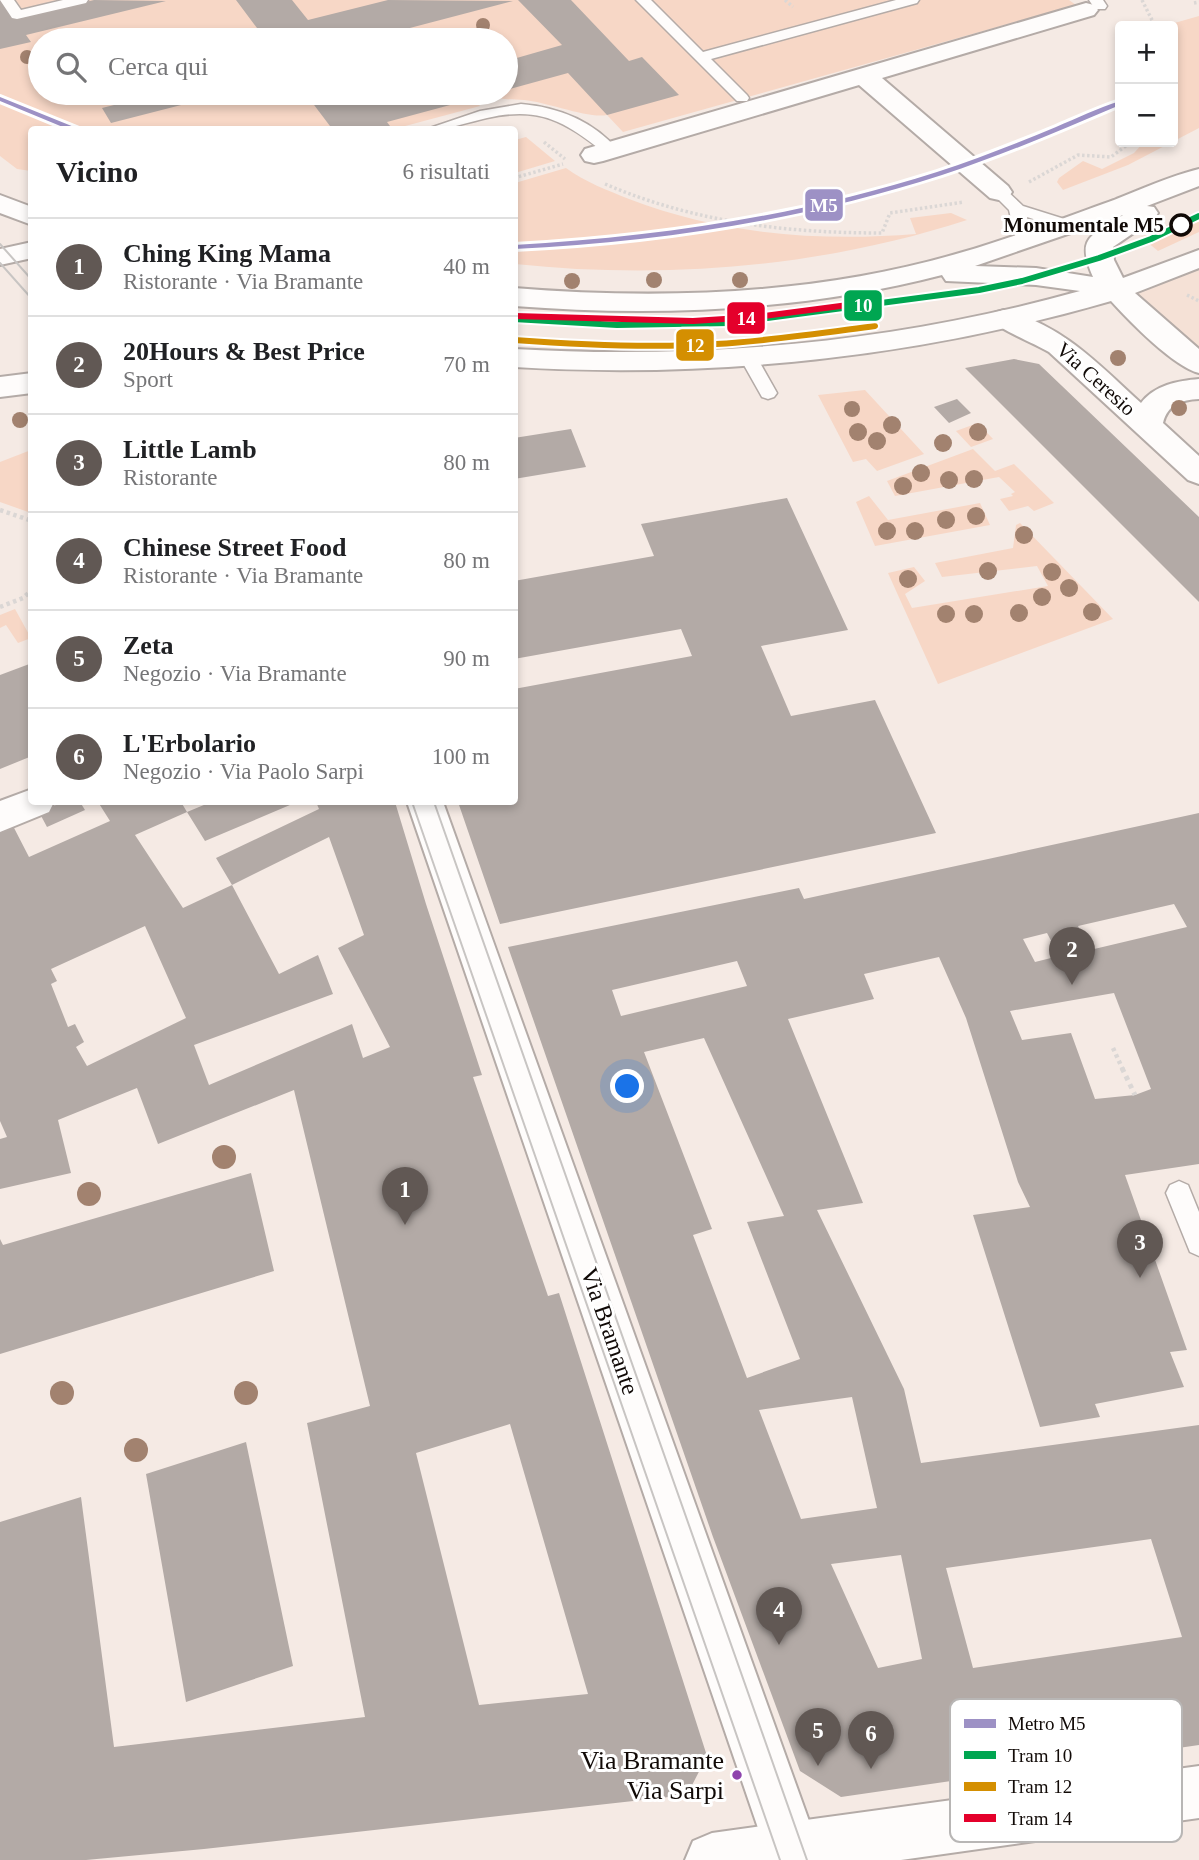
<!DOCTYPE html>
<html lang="it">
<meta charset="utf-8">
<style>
:root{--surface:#fff;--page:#f2f2f2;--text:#202124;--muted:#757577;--line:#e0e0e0;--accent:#615854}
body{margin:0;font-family:Georgia,serif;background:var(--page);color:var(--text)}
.controls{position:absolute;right:21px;top:21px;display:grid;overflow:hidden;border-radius:7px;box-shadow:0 4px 10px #0003}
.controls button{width:63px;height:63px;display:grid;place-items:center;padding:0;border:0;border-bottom:2px solid var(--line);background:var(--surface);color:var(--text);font:35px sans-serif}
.you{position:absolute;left:628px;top:1087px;width:24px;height:24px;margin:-18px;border:5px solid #fff;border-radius:50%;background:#1a73e8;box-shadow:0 0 0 10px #1a73e833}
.badge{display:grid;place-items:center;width:46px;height:46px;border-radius:50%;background:var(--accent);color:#fff;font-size:23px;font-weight:700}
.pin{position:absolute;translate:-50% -58px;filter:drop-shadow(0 2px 4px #0008)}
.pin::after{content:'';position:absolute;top:37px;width:24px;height:21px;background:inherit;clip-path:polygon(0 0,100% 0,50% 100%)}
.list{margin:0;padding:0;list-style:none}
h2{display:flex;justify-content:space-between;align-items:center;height:91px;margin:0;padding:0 28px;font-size:30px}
h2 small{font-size:23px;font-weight:400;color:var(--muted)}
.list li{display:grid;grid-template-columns:46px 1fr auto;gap:21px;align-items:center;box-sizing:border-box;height:98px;padding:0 28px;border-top:2px solid var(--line)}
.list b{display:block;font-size:26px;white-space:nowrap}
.list p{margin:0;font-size:23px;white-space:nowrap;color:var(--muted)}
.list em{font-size:23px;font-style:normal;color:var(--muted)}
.icon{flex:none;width:38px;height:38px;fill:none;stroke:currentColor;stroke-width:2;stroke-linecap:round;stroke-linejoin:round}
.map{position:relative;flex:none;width:1199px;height:1860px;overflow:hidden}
.search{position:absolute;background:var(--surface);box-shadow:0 4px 10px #0003;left:28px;top:28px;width:490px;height:77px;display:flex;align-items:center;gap:18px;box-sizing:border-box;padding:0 24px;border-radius:38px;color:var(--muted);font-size:26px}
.panel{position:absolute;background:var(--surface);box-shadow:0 4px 10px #0003;left:28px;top:126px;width:490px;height:679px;border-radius:7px}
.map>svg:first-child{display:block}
.built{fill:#f5e1d6}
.green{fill:#f7d7c6;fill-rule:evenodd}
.building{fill:#b3aaa6;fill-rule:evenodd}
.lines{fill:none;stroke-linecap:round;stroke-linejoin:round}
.lane-casing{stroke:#b4aba7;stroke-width:3}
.street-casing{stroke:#b4aba7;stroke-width:4}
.secondary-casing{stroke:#b4aba7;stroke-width:4}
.path-far2{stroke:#dbd7d5;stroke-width:3.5;stroke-dasharray:2.5 2.5;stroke-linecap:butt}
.path-far1{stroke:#dbd7d5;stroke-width:4.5;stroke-dasharray:3.5 3.5;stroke-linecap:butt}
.path{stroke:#dbd7d5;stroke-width:5;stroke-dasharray:4.5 4.5;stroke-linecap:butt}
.lane{fill:#fefcfb;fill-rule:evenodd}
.street{fill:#fefcfb;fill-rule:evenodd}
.secondary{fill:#fefcfb;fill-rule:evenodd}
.tram{stroke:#c8c5c3;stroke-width:2}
.tram-1-casing{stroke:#fff;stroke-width:10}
.tram-2-casing{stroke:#fff;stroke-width:10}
.tram-3-casing{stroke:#fff;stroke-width:10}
.tram-1{stroke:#00a651;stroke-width:6}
.tram-2{stroke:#d48f01;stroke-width:6}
.tram-3{stroke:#e4002b;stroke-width:6}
.metro-1-casing{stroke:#fff;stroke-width:6}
.metro-1{fill:#9d91c5;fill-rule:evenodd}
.tree{fill:#a2826f}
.stop-dot{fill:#fff;stroke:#110a07;stroke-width:3.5}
.bus-dot{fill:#8e44ad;stroke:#fff;stroke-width:2.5}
.labels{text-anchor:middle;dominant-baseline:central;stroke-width:6;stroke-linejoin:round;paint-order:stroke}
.far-stop-label{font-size:21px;font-weight:bold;fill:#110a07;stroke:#fff;text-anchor:end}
.far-street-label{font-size:21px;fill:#110a07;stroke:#fff}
.street-label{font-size:24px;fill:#110a07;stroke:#fff}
.near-bus-label{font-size:26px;fill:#110a07;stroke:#fff;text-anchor:end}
.key{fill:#fff;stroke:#b8b6b5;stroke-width:2}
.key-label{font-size:19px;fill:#110a07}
.line-badge{stroke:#fff;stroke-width:2.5}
.badge-label{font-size:19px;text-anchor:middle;font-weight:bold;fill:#fff}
</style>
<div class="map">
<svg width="1199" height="1860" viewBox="0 0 1199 1860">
<rect width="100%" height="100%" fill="#f5eae4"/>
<path class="built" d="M1199,261V360L1120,292Z"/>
<path class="green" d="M0,0H1069L1076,5L623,132L607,115C589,119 547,102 524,100C511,99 502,101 491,94L474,98L480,106L394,129L32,130L31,171L17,169L0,156ZM40,40H506V93H40Z
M1199,16V128L1128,165L1063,190L1057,182L1059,178L1083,161L1102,169L1134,153L1144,142H1173V26H1164Z
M526,137L555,161L515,173V140Z
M566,168C585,182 607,190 629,199C720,234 818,242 916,234L910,218L951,213L967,220C822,267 667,280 515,264V183Z
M1199,211V232L1158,251L1141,237Z
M865,390L924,454L877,471L866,459L853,462L818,395Z
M978,423L993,439L971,447L956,431Z
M973,449L995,471L1014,464L1054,503L1034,511L1028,506L1009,511L1000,499L1013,496L1011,494L1015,492L999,477L895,496L887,481Z
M31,450H32L31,513L0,502V462Z
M869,496L888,520L980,503L990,525L875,546L856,502Z
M1020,523L1113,619L938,684L888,573L914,567L925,581L905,594L912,608L1048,586L1037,566L942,577L935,563L1013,548L1016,525Z
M15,609L31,638L18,643L6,625L0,628V615Z"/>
<path class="building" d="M0,0L14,19L94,0L166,1L26,35L31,42L0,49Z
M236,0H292L308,20L388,0L513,1L364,40H266Z
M518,0H571L629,61L642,57L679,95L607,115L568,73L506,90V61L562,45Z
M162,93H224V94L111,123L102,108Z
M305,93H365L369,98L389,93L491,94L387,122L393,130H333Z
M1014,359L1039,364L1199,517V602L965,368Z
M957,399L971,413L949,423L934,407Z
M571,429L586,467L514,479V438Z
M787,498L848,630L761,646L791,716L875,700L936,833L500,924L458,802H514V689L692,656L681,629L514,659V581L654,556L641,524Z
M32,663V756L0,769V675Z
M63,802H80L85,810L47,827L39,812Z
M98,802H181L187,812L135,835L183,908L232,885L279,974L318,955L333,994L194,1045L209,1085L352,1024L363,1058L390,1047L338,948L364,935L329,837L232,885L216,858L319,809L316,802H395L426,904L482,1075L473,1077L548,1296L559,1293L707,1756L687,1795L204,1849L86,1860H0V1522L81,1497L114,1747L365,1717L307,1423L370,1406L294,1090L158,1144L137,1088L58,1120L71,1173L0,1189V1139L7,1137L0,1121V829L12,824L29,857L110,821ZM145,926L186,1018L87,1066L76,1047L84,1042L75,1024L68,1027L51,984L57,981L51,969ZM510,1424L588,1694L479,1705L416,1453Z
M211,802H297L205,841L187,812Z
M1199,813V1164L1125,1175L1187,1350L1170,1352L1184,1387L1095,1404L1100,1417L1040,1427L973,1215L1030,1207L1018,1182L966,1018L939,957L864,974L874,999L788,1019L863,1203L817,1210L904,1389L921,1463L1199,1425V1745L841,1797L800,1771L713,1537L508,947L799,888L804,899ZM1174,904L1187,927L1090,950L1078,926ZM1047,933L1059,956L1035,962L1023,939ZM737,961L747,986L621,1016L612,990ZM1114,993L1151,1089L1135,1095L1095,1099L1071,1033L1022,1040L1010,1011ZM704,1038L784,1216L747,1222L800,1359L747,1378L693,1235L712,1229L644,1052ZM852,1397L877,1508L801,1519L759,1410ZM1151,1539L1182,1637L973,1668L946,1568ZM901,1555L922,1659L878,1668L831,1564Z
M251,1173L274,1271L0,1354V1239L3,1245Z
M246,1442L293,1666L186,1702L146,1474Z"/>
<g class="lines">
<defs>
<path id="lane" d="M0,0H14L21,10L63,0H88L86,3L17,19L12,18Z
M636,0H651L703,52L896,0H919L917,3L711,59L747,95L749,98L747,101H737Z
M1089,0H1103L1107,6L1105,9H1095Z
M521,104C558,107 593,121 618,150L610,155L605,153C564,121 540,106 487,118C465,123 447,130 424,130L480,111Z
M999,187L1005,189L1023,206L1074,222L1076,225L1068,230L1027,217L1031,240L1029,243H1017L1009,210L991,192Z
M749,352L755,354L777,393L774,397L768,399L762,397L740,358Z
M1179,1181L1188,1185L1199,1212V1256L1190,1252L1166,1193L1170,1185Z"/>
<path id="street" d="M1086,3L1094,5L1098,10L1094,15L882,78L1008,186L1012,192L1008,198L999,200L990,198L859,85L603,161L594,163L585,161L581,155L585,149Z
M1004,310C1063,325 1098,364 1141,403C1155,385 1177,381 1199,379V399C1181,400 1168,404 1163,423L1199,456V484L1188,480L1049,352C1036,344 996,328 990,319L994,313Z
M32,789V802H54L49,812L0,832V801Z
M1199,1766V1818L901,1860H685L693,1841L712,1833Z"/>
<path id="secondary" d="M1199,169V186L1147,206L1154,207L1158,213L1154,219L1113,247L1114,260L1123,278L1199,250V268L1135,293L1199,349V373C1174,367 1129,321 1111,301C918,357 715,379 514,367V349C704,360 897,342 1080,291L1036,285L946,281L942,275C803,311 657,317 514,306V288C663,300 819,295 963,252C1014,237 1064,218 1114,200C1142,189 1170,176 1199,169ZM1123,215C1092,236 1075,236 1093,277L1036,268L975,266Z
M0,195L32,207V225L0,213Z
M32,242V258L0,265V249Z
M32,373V393L0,397V377Z
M407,802H443L823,1860H769Z"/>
</defs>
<use href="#lane" class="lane-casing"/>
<use href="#street" class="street-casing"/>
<use href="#secondary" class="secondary-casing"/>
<path class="path-far2" d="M785,0L793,7
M1142,0L1155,26
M1194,3L1199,2
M544,142L565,159
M514,178L563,164
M1029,182L1078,155L1111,157L1131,142
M605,184C694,222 785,233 882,233L890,213L964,202
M1187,295L1199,301"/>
<path class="path-far1" d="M0,510L32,521
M0,607L23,598L32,590
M1113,1048L1123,1070"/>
<path class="path" d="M1122,1068L1135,1095"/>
<use href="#lane" class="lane"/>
<use href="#street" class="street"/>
<use href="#secondary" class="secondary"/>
<path class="tram" d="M0,244L32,280
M0,263L32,299
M412,802L780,1860
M434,802L807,1860"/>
<defs>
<path id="tram-1" d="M514,319L617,325L730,323L979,290L1022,281L1099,258L1151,239L1199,216"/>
<path id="tram-2" d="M514,340C581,345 649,348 716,344C769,341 822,333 875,326"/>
<path id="tram-3" d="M515,316L693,321L756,317L871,302"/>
</defs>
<use href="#tram-1" class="tram-1-casing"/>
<use href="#tram-2" class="tram-2-casing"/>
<use href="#tram-3" class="tram-3-casing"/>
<use href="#tram-1" class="tram-1"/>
<use href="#tram-2" class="tram-2"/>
<use href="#tram-3" class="tram-3"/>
<defs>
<path id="metro-1" d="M0,97L79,129L80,130H70L0,101Z
M1120,101V105C1061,130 1003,155 942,175C803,220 660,242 514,249V245C658,237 800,216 937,172C977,159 1017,143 1056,127C1077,118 1098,108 1120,101Z"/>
</defs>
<use href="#metro-1" class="metro-1-casing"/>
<use href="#metro-1" class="metro-1"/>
</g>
<g class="tree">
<circle cx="483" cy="25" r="7"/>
<circle cx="27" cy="57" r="7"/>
<circle cx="654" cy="280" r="8"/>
<circle cx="740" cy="280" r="8"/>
<circle cx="572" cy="281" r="8"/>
<circle cx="1118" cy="358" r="8"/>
<circle cx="1179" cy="408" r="8"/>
<circle cx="852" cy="409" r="8"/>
<circle cx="20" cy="420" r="8"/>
<circle cx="892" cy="425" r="9"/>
<circle cx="858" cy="432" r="9"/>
<circle cx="978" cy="432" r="9"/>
<circle cx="877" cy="441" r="9"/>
<circle cx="943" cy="443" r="9"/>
<circle cx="921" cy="473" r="9"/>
<circle cx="974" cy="479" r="9"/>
<circle cx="949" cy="480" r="9"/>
<circle cx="903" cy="486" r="9"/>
<circle cx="976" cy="516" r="9"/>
<circle cx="946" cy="520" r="9"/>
<circle cx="887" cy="531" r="9"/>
<circle cx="915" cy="531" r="9"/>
<circle cx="1024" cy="535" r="9"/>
<circle cx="988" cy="571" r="9"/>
<circle cx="1052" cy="572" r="9"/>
<circle cx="908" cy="579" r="9"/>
<circle cx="1069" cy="588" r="9"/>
<circle cx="1042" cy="597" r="9"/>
<circle cx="1092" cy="612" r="9"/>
<circle cx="1019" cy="613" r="9"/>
<circle cx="946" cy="614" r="9"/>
<circle cx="974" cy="614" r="9"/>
<circle cx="224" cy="1157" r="12"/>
<circle cx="89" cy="1194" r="12"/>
<circle cx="62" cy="1393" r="12"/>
<circle cx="246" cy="1393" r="12"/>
<circle cx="136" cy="1450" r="12"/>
</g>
<circle class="stop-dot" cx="1181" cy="225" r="10"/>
<circle class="bus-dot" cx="737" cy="1775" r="6"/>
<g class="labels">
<g class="far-stop-label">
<text x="1164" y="225">Monumentale M5</text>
</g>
<g class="far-street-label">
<text transform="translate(1096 379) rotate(42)">Via Ceresio</text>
</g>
<g class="street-label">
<text transform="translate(610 1331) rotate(71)">Via Bramante</text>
</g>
<g class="near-bus-label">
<text x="724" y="1760">Via Bramante<tspan x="724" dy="30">Via Sarpi</tspan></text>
</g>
</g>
<rect x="950" y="1699" width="232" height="143" rx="10" class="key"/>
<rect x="964" y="1719" width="32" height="9" fill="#9d91c5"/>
<rect x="964" y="1751" width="32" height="8" fill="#00a651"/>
<rect x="964" y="1782" width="32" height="9" fill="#d48f01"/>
<rect x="964" y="1814" width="32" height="8" fill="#e4002b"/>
<g class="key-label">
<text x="1008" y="1730">Metro M5</text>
<text x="1008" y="1762">Tram 10</text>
<text x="1008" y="1793">Tram 12</text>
<text x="1008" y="1825">Tram 14</text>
</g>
<g class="line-badge">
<rect x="804" y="188" width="40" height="34" rx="7" fill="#9d91c5"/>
<rect x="843" y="289" width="40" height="33" rx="7" fill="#00a651"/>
<rect x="726" y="301" width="40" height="34" rx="7" fill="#e4002b"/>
<rect x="675" y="328" width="40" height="34" rx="7" fill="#d48f01"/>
</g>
<g class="badge-label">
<text x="824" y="212">M5</text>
<text x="863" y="312">10</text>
<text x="746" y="325">14</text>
<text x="695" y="352">12</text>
</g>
</svg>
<div class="controls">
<button>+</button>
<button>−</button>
</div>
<div class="you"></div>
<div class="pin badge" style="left:405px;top:1225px">1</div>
<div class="pin badge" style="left:1072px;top:985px">2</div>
<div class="pin badge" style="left:1140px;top:1278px">3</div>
<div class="pin badge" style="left:779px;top:1645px">4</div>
<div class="pin badge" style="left:818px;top:1766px">5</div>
<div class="pin badge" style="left:871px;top:1769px">6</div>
<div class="search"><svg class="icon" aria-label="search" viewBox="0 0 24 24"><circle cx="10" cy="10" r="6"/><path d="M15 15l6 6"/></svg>Cerca qui</div>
<section class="panel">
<h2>Vicino<small>6 risultati</small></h2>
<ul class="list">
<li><span class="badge">1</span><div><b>Ching King Mama</b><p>Ristorante · Via Bramante</p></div><em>40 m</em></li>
<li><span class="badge">2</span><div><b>20Hours &amp; Best Price</b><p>Sport</p></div><em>70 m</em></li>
<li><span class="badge">3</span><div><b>Little Lamb</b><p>Ristorante</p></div><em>80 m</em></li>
<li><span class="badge">4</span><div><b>Chinese Street Food</b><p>Ristorante · Via Bramante</p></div><em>80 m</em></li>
<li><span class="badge">5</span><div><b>Zeta</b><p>Negozio · Via Bramante</p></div><em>90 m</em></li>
<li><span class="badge">6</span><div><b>L'Erbolario</b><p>Negozio · Via Paolo Sarpi</p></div><em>100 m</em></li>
</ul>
</section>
</div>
